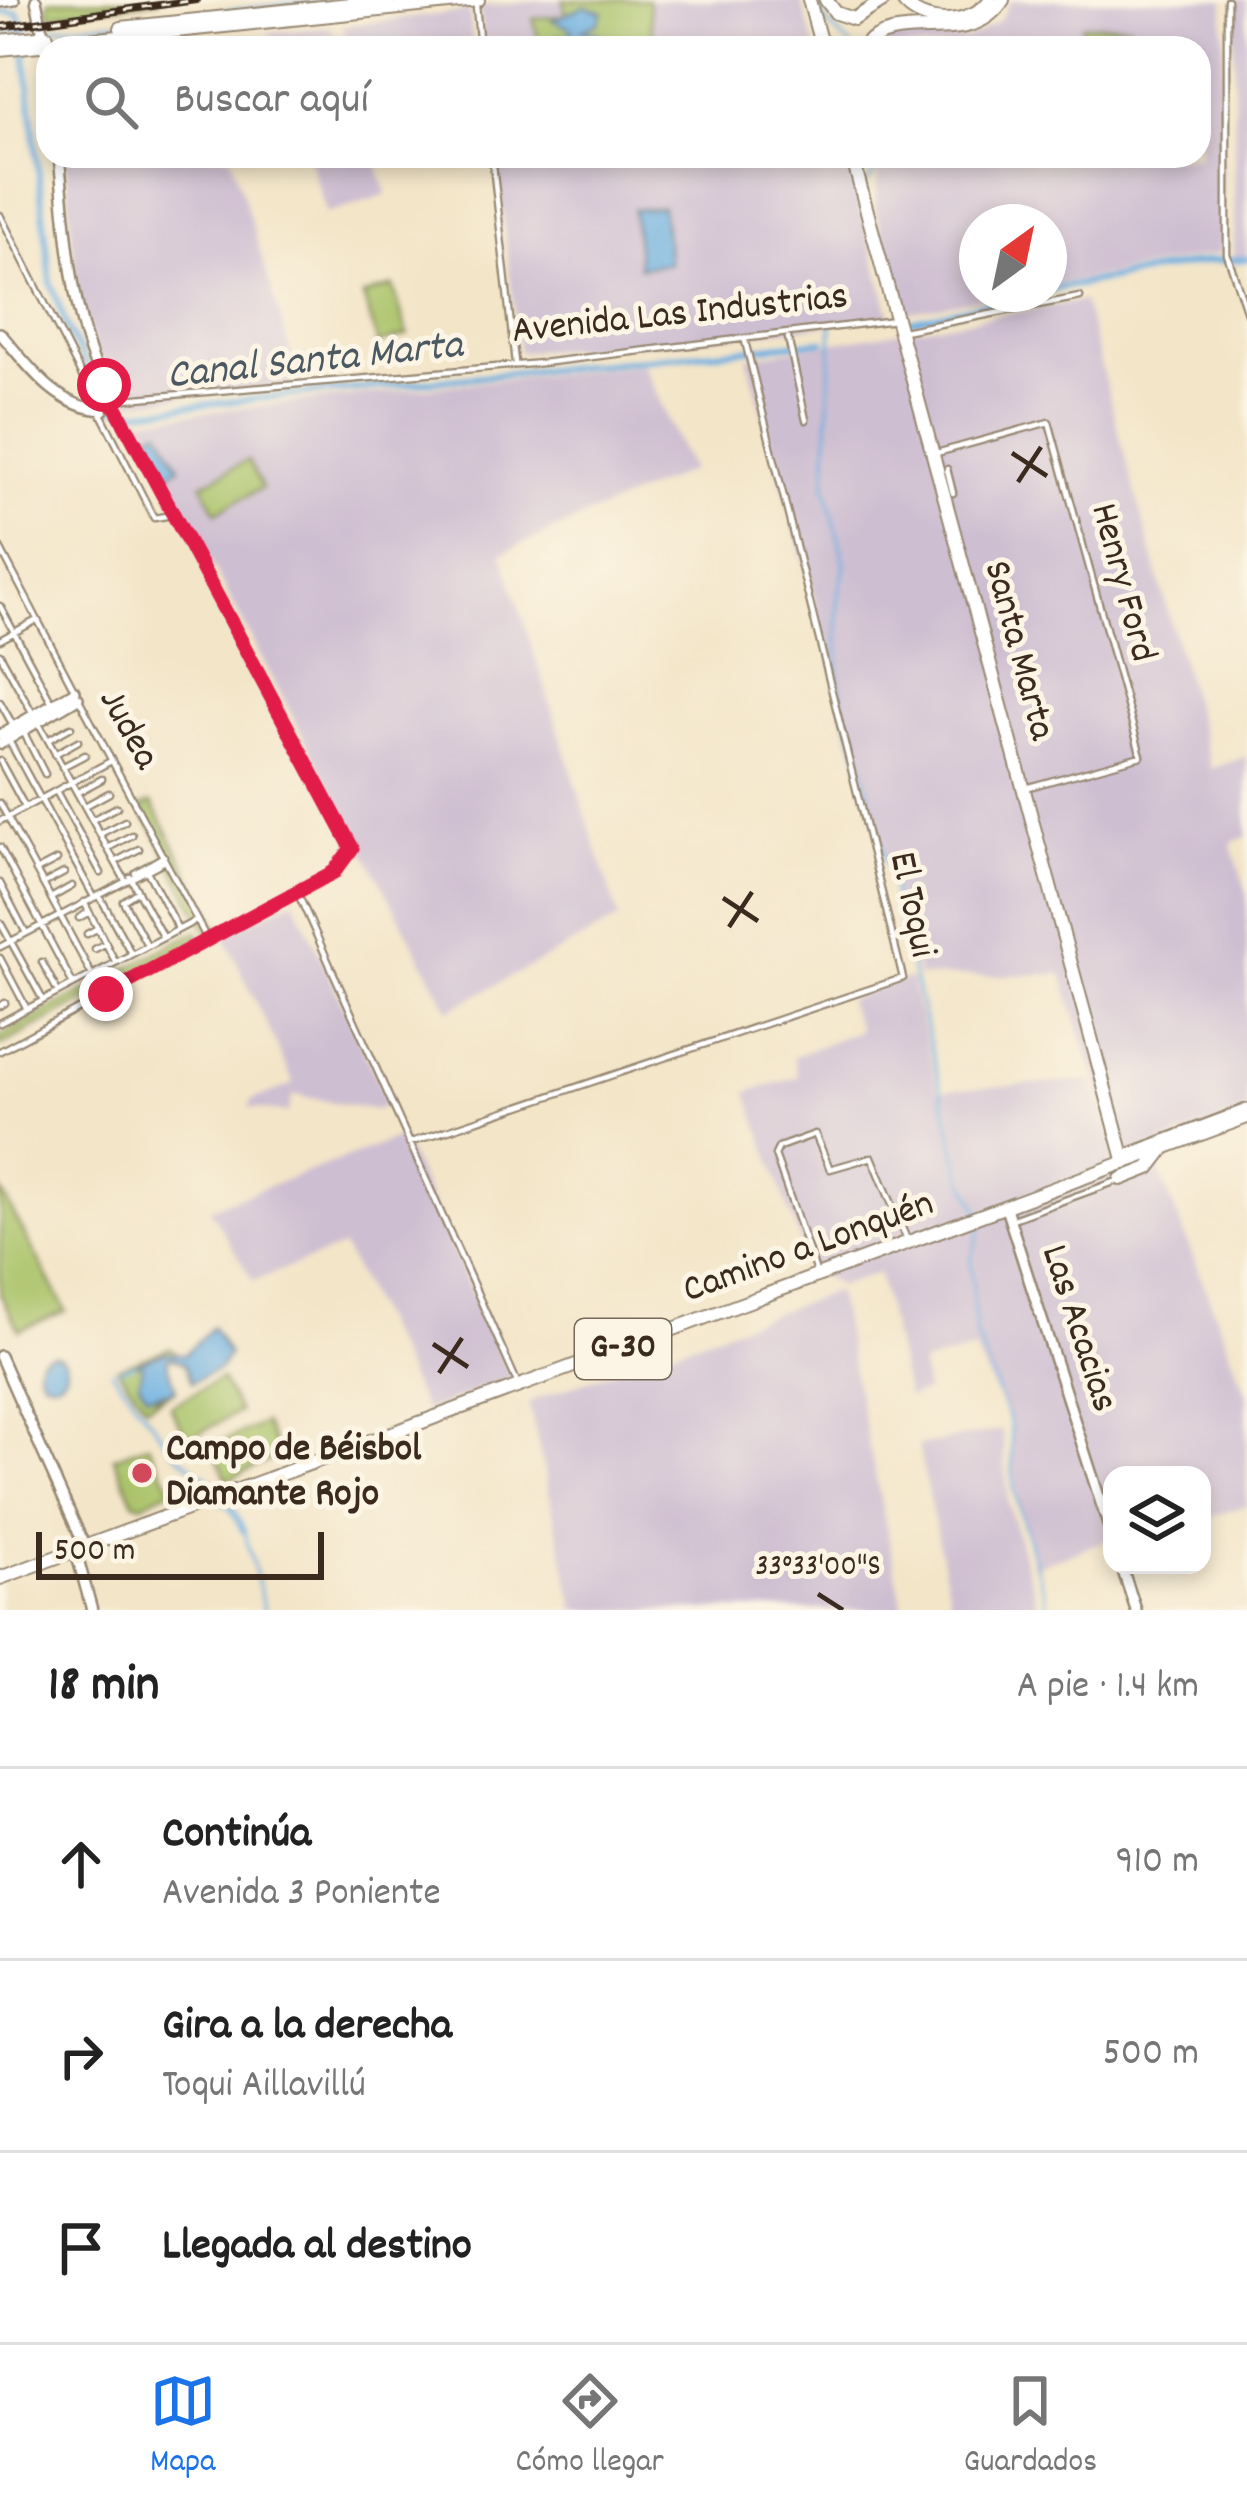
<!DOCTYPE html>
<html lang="es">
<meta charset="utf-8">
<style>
:root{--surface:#fff;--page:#f6f6f6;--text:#222;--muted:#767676;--line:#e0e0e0;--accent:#1a73e8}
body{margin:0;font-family:Dekko,sans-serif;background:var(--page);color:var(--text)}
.controls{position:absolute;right:36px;bottom:36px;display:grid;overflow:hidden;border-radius:24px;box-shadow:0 6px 18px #0003}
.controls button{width:108px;height:108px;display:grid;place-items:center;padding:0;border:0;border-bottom:3px solid var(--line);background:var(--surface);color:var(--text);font:60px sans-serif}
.compass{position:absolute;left:959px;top:204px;width:108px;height:108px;border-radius:50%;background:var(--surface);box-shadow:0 6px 18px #0003;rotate:33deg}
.scale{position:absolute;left:36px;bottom:30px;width:288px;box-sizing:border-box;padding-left:12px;border:6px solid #3b2a1e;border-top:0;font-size:33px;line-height:42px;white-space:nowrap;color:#3b2a1e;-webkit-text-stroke:9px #fcf5e5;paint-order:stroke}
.stop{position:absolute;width:36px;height:36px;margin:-27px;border:9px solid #e11d48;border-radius:50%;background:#fff}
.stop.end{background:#e11d48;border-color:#fff;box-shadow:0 3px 12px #0008}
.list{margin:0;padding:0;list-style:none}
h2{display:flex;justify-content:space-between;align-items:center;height:156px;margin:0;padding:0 48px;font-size:51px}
h2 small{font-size:39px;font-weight:400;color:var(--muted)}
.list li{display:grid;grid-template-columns:78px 1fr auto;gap:36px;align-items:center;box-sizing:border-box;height:192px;padding:0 48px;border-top:3px solid var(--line)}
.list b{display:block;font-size:45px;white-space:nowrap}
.list p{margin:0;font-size:39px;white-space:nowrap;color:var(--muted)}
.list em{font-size:39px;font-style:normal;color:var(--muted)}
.icon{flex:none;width:66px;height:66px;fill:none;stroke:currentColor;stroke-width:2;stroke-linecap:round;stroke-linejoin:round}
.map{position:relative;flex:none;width:1247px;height:1610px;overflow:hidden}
.search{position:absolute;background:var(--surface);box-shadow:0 6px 18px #0003;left:36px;right:36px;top:36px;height:132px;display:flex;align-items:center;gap:30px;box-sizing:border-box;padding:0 42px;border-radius:36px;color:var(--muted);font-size:45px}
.sheet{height:732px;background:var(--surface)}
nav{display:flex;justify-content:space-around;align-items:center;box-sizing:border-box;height:168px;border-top:3px solid var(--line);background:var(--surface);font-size:33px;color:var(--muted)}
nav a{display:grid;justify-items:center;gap:6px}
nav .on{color:var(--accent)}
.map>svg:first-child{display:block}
.industrial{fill:#cebed1}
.green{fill:#a9c268;stroke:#727643;stroke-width:3}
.water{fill:#6bafe1;stroke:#536c80;stroke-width:3}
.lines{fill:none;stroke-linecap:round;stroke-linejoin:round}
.stream{stroke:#6bafe1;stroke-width:3}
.canal{stroke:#6bafe1;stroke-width:6}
.street-casing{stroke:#978873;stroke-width:9}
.secondary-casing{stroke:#978873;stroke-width:14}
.primary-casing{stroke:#978873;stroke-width:16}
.street{stroke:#fff;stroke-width:4.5}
.secondary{stroke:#fff;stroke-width:9}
.primary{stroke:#fff;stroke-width:12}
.rail-casing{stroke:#3b2a1e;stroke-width:8}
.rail{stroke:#fcf5e5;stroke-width:3;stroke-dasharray:9;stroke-linecap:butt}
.route{stroke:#e11d48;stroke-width:15}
.ticks{fill:none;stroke:#3b2a1e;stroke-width:4.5}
.poi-dot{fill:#d1495b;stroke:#fcf5e5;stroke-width:4.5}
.labels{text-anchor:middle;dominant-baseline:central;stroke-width:10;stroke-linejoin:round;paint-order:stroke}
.shield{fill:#fcf5e5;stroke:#75675a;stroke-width:3}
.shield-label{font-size:36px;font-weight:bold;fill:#3b2a1e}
.street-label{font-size:39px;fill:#3b2a1e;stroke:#fcf5e5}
.poi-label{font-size:39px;font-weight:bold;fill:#3b2a1e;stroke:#fcf5e5;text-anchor:start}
.water-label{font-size:42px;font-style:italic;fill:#4c5962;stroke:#fcf5e5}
.ticks-label{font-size:30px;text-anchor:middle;fill:#3b2a1e;stroke:#fcf5e5;stroke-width:10;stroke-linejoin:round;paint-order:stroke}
</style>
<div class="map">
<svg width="1247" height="1610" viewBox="0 0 1247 1610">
<rect width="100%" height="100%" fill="#fcf5e5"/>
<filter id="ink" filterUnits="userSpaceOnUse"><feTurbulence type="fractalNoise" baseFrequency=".00833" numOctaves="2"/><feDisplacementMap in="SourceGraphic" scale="24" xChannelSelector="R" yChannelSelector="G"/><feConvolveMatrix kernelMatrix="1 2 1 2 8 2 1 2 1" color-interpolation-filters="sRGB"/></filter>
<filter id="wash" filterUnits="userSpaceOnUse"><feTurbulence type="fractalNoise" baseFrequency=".004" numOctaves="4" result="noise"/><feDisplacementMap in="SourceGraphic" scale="48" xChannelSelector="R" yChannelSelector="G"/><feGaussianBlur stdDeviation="2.7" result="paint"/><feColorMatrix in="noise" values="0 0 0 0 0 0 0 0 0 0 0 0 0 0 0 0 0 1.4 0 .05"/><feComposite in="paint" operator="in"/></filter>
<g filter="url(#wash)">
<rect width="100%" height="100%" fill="#f3e5c8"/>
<path class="industrial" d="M538,0H801L815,48H484L479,7Z
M1011,0H1224L1221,253L1049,286V222H977V294H1006L904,313L875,207L879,156H1199V48H886L889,37L967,40L1000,20Z
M1234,0H1247V257H1234Z
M469,11L473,48H349L342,26Z
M331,27L338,48H272L268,33Z
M65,156H231L300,383L123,404L99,359L77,291Z
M308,156H374L387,194L327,214Z
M496,156H846L891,317L692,341L519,352Z
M1083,301L1211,769L1247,756V836L1231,843L1247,892V1112L1121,1159L1062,974L919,977L747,357Z
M643,364L691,470L502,553L619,919L449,1010L135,420Z
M294,899L388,1103L375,1110L293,1095L288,1113L249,1108L252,1100L294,1084L224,935Z
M910,978L938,1090L1091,1081L1122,1167L1154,1157L1247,1394V1505L1202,1520V1475H1112V1538L1033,1567L1014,1490L1010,1423L974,1350L921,1364L926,1392L907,1397L878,1273L839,1286L810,1270L747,1092L798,1077L793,1057L859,1030L847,1000Z
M401,1137L512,1378L425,1411L343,1247L253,1281L209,1208Z
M836,1291L904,1610H569L575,1607L528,1402Z
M1002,1430L1009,1506L1039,1610H952L918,1446Z"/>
<path class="green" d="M49,0H160L48,15Z
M564,0H648L654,48L629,41L607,48H541L533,19L565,15Z
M1082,25H1129V42H1082Z
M393,286L408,335L378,344L363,296Z
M248,460L262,488L216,512L202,484Z
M152,803L220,931L210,937L141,807Z
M197,931L200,937L188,946L0,1046V1036Z
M0,1189L66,1311L19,1330L0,1294Z
M170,1348L180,1355L164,1353L142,1364L156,1397L176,1390L146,1406L117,1368Z
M221,1379L239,1412L187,1439L170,1406Z
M264,1423L280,1456L227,1480L212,1446Z
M148,1444L172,1489L142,1504L134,1502L114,1457Z"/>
<path class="water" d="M585,6L603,12L599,22L583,30L599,33V41L592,48H561L559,35L570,36L572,29L552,20Z
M662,207L669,263L639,267L633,210Z
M160,429L180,467L168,474L148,435Z
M212,1327L228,1355L219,1369L192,1382L184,1363L171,1357L167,1361L176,1390L148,1395L139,1383L142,1364H134L164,1353L185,1354Z
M38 1368a14 14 0 1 1 28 0a14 14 0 1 1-28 0Z"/>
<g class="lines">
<path class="stream" d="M818,0L825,22L851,46
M184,15L325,0
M54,27L121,22
M0,33L32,30
M867,183L874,174L869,156
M832,322L826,487L845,565L838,601V670L844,711L862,764L962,1176L980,1212
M983,1220L971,1260L976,1336L1010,1423L1014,1490L1049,1610
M118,1370L134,1364
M112,1371L177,1455L215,1483
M229,1498L244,1529L264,1610
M220,1503L229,1507L242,1532"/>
<path class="canal" d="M0,12L19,13L23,34
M25,51L51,283L69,333L111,408L139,411L823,341
M1049,290L1210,261L1247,259
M905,322L1031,294"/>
</g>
</g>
<g filter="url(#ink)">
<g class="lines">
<defs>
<path id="street" d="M1227,0V254L1247,313
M476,6L480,48
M492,156L515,363
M0,215L154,518L172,515
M903,331L1080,297
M788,338L806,420
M114,400L542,363L895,320
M933,454L1049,422L1141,756L1029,787
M947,469L953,493
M0,548L75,691
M0,606L51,701
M0,640L37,620
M0,654L32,712
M80,701L207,939
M0,702L14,727
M38,722L125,880
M23,731L45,774
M8,739L94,897
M48,740L71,727
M55,754L78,741
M0,761L25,807
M62,767L85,755
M56,791L101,873
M78,792L102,779
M0,803L103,996
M85,806L109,793
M92,820L117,807
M0,821L111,761
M100,834L125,821
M0,847L73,984
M108,848L132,835
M115,862L139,849
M36,871L57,860
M147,871L178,929
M135,873L164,856
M130,877L162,936
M0,883L26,933
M43,884L64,873
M138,891L123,901L146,943
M298,894L517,1382
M99,895L131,953
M51,898L72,886
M84,902L115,961
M79,918L89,912
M0,922L43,1000
M87,934L98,928
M0,947L165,861
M95,949L106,943
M0,958L27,1009
M42,962L58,992
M0,1006L5,1003
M0,1023L197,920
M0,1051L334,872L352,851L120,414
M409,1143L903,978L745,341
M1010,1220L1117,1181
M816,1272L775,1155L779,1147L815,1134L830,1169L872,1157L908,1242"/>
<path id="secondary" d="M36,0L48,58
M0,2L14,0
M59,156C68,243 71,339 120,414
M0,333C28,365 56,408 103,410
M0,735L75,691
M0,744L78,698
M1123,1156L1247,1109
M1006,1208L1112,1537
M0,1356L85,1547
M74,1545L92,1610
M1121,1565L1136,1610"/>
<path id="primary" d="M809,0L822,48
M826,0L836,13L854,19L883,1
M902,0C921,27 971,26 990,0
M121,28L388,0
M0,41L47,36
M862,48C901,8 969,53 1003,0
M0,49L478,0
M852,156L1125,1163
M1121,1179L1149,1168L1163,1150
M0,1578L1247,1117"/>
</defs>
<use href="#street" class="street-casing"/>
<use href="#secondary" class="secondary-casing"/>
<use href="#primary" class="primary-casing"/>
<use href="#street" class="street"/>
<use href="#secondary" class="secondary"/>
<use href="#primary" class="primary"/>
<defs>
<path id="rail" d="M0,27L196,0"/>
</defs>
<use href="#rail" class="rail-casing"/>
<use href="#rail" class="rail"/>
</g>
</g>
<g class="lines" filter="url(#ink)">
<path class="route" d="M104,385L352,848L334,872L106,994"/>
</g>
<path class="ticks" d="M1012,453L1047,476M1018,482L1041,447M723,898L758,921M729,927L752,892M433,1344L468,1367M439,1373L462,1338M818,1594L843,1610"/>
<circle class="poi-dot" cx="142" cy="1473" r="12"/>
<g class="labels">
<rect class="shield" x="575" y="1319" width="96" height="60" rx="9"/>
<g class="shield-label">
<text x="623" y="1349">G-30</text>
</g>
<g class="street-label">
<text transform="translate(680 316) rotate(-6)">Avenida Las Industrias</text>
<text transform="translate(1121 583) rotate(75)">Henry Ford</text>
<text transform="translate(1017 651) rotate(75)">Santa Marta</text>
<text transform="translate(127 730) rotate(61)">Judea</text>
<text transform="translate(910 905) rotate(78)">El Toqui</text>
<text transform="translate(809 1249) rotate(-20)">Camino a Lonquén</text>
<text transform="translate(1077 1329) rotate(72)">Las Acacias</text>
</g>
<g class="poi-label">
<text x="166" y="1451">Campo de Béisbol<tspan x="166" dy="45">Diamante Rojo</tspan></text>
</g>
<g class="water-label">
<text transform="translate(315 363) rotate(-6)">Canal Santa Marta</text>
</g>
</g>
<g class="ticks-label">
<text x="818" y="1574">33°33'00"S</text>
</g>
</svg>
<div class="controls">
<button><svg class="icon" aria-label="layers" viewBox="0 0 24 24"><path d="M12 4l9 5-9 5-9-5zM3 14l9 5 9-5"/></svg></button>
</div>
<svg class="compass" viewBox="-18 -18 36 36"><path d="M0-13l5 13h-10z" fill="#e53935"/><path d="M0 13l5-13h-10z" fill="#767676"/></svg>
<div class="scale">500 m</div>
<div class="stop" style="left:104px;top:385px"></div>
<div class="stop end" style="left:106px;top:994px"></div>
<div class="search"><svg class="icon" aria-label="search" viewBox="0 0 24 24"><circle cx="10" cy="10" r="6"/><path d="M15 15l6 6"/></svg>Buscar aquí</div>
</div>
<section class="sheet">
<h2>18 min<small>A pie · 1.4 km</small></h2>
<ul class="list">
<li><svg class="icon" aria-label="ahead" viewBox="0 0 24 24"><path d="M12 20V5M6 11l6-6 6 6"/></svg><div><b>Continúa</b><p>Avenida 3 Poniente</p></div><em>910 m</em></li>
<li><svg class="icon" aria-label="right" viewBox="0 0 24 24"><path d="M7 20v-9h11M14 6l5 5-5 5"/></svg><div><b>Gira a la derecha</b><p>Toqui Aillavillú</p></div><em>500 m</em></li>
<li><svg class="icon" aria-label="arrive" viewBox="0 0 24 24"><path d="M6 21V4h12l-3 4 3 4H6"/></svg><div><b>Llegada al destino</b></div></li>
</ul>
</section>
<nav>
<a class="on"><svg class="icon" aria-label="map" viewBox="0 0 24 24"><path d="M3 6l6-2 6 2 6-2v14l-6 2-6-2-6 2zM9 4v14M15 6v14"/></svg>Mapa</a>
<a><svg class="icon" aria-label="directions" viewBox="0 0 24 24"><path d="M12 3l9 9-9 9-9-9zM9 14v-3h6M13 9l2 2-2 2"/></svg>Cómo llegar</a>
<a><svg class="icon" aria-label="saved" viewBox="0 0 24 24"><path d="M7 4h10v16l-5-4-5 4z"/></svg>Guardados</a>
</nav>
